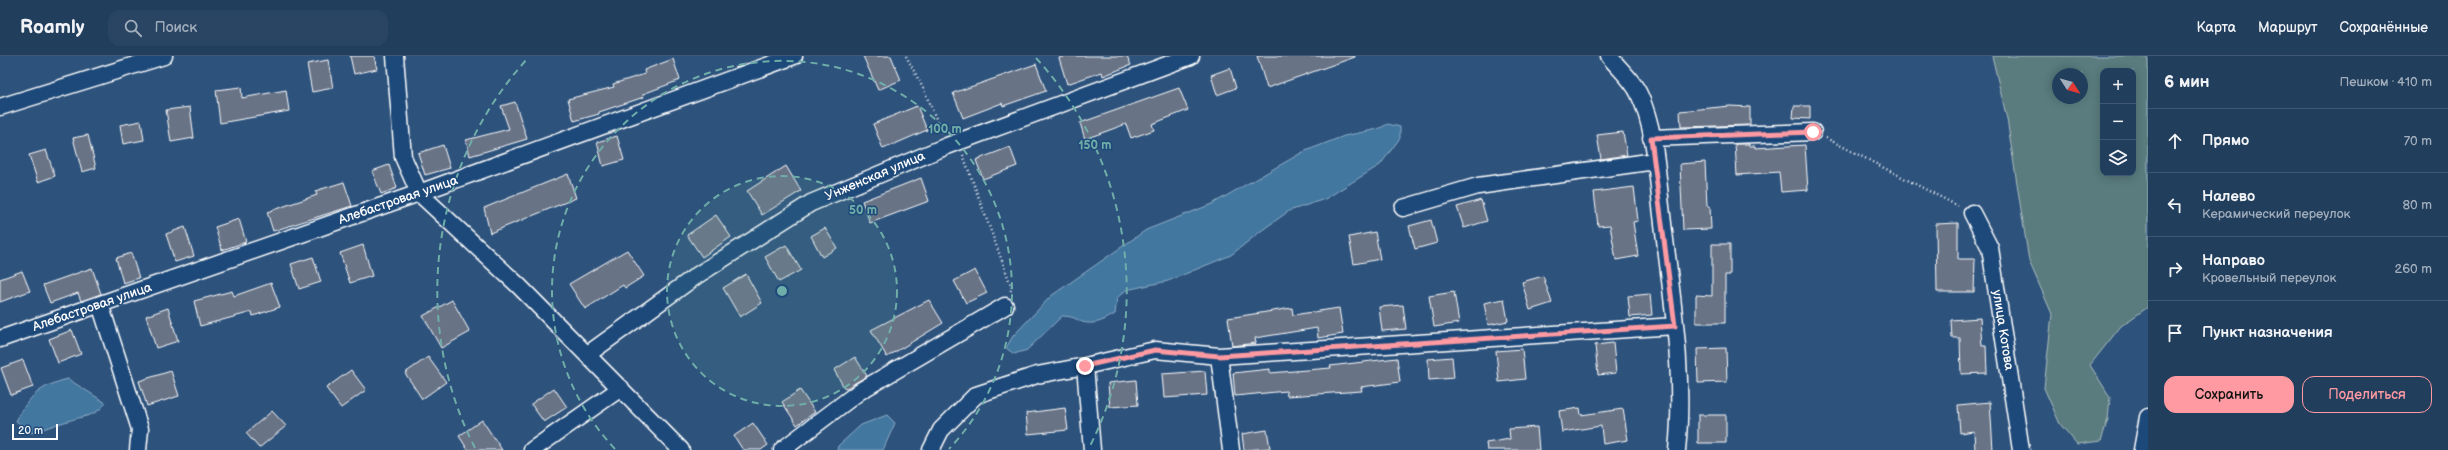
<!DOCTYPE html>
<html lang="ru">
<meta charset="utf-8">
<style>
:root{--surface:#223e5d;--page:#2a4563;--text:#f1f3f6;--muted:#a2aebc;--line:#3f5772;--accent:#ff9aa2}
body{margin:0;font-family:"Balsamiq Sans",sans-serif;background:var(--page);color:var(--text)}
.controls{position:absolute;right:12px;top:12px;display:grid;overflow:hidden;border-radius:8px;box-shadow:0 2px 10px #0003}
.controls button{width:36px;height:36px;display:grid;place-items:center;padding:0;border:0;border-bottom:1px solid var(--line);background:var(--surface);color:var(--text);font:20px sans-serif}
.compass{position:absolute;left:2052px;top:12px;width:36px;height:36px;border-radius:50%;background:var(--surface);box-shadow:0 2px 10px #0003;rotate:126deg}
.scale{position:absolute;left:12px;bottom:10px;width:46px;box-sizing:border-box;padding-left:4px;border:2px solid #fff;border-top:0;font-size:11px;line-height:14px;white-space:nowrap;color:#fff;-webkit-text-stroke:3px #1f4a7a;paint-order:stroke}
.stop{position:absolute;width:12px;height:12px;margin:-9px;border:3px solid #ff9aa2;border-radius:50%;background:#fff}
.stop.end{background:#ff9aa2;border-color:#fff;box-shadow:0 1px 4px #0008}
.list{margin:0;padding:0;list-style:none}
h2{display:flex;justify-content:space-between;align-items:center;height:52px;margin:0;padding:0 16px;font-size:17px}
h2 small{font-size:13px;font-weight:400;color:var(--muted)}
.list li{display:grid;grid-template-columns:26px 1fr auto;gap:12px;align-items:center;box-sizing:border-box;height:64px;padding:0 16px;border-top:1px solid var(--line)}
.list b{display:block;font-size:15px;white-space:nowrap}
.list p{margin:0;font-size:13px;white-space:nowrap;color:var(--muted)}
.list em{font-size:13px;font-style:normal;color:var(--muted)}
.actions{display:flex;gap:8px;padding:12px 16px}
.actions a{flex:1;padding:9px 0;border:1px solid var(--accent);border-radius:12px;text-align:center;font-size:14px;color:var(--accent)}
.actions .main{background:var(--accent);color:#111}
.icon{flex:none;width:22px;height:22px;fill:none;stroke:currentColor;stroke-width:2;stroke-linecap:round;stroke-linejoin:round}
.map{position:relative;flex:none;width:2148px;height:394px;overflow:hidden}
header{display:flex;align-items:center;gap:24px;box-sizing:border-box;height:56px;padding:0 20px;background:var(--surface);border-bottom:1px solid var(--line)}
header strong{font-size:19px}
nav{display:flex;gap:22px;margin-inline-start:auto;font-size:14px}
.search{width:280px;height:36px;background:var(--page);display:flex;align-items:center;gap:10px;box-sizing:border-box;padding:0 14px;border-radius:12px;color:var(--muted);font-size:15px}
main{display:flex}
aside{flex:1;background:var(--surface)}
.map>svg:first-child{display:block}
.green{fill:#5a7b7f;stroke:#acbdbf;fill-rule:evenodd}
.water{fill:#4377a0;stroke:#8eadc6}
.building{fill:#677386;stroke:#fff}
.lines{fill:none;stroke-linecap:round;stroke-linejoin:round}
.minor-casing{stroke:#fff;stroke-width:19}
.path{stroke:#fff;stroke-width:2.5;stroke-dasharray:1 3;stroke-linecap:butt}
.minor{stroke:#1f4a7a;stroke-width:16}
.route{stroke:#ff9aa2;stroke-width:5}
.ring{fill:none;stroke:#6fada8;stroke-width:2;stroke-dasharray:7 5}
.labels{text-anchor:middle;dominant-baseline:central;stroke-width:3;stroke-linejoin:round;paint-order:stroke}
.street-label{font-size:13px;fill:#fff;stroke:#1f4a7a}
.centre{fill:#6fada8;stroke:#1f4a7a;stroke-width:2}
.ring-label{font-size:12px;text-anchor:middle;font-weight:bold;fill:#6fada8;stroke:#1f4a7a;stroke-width:3;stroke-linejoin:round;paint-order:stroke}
</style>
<header>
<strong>Roamly</strong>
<div class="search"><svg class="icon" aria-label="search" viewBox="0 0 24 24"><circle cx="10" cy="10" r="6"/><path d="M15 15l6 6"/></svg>Поиск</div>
<nav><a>Карта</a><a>Маршрут</a><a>Сохранённые</a></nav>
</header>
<main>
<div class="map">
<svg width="2148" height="394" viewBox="0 0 2148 394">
<rect width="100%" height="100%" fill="#2d527c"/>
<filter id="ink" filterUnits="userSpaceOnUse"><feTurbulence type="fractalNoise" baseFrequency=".025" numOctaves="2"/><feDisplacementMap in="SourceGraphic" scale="8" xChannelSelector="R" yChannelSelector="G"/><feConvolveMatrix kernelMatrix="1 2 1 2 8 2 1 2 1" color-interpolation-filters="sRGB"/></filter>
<g filter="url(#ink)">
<path class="green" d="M1992,0H2148V251L2121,270L2090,309L2110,341L2108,363L2101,385L2077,388L2060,368L2044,332L2052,258L2029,205L2007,63ZM2103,15H2133V117H2103ZM2058,18H2082V42H2058Z"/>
<path class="water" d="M1388,68L1400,71V82L1380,109L1325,143L1289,155L1261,175L1231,199L1168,225L1126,234L1117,242L1115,258C1106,263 1098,268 1088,267C1079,267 1077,260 1062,260L1027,294L1014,298L1006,292L1013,280L1051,240L1146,174L1212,148L1303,96L1344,80L1378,73Z
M68,323L106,347C93,362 85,359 68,365C56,368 44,373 32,377L16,365C29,340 40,330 68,323Z
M887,359L895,367L883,394H837L838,390L861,369Z"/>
<path class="building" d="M350,0H374L377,13L354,18Z
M863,0H891L901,24L878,34Z
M1066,0H1127L1131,9L1103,20L1102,16L1067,28L1059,2Z
M1257,0H1355V1L1267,32Z
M673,3L680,24L643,38L644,41L599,56V58L574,65L568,43L614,31L613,28L645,18L644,14Z
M328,4L333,32L312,36L307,8Z
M1036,8L1046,35L1003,50L1002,47L963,62L953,37Z
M1230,12L1236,32L1217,39L1211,19Z
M241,31L242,42L286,34L289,55L220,67L216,34Z
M1179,32L1188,54L1152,68L1154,74L1131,82L1126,68L1085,83L1080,67Z
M515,46L527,83L470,100L466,84L509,73L501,50Z
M917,50L927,74L883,93L873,68Z
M1730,50L1750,51V69L1681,71L1680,55Z
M1794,50H1810V63L1793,62Z
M190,51L194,82L171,86L166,54Z
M141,65L144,84L123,88L120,69Z
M1623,76L1627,99L1601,103L1597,79Z
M88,79L96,112L82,116L73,82Z
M617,80L624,104L603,110L597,86Z
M1735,88H1749V90H1755V92L1805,89L1808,134L1781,136L1779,116L1737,119Z
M443,89L450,112L425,119L418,97Z
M1010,91L1017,110L983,123L976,104Z
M46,94L55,120L38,126L29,99Z
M1705,106L1707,150H1710L1711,173L1683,174L1680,108Z
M389,109L397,132L381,138L372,115Z
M786,110L801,135L762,159L747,135Z
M568,118L576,142L490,177L484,152Z
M921,122L929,145L870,167L862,145Z
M344,126L352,150L273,175L267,156L317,139L315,135Z
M1634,131L1638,165L1633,166L1638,200L1616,204L1610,169L1598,170L1594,136Z
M1481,144L1487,165L1464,172L1457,151Z
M716,159L731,181L702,201L687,179Z
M239,163L246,186L222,194L215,171Z
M1431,164L1437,187L1415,193L1409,170Z
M1958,167V203H1975L1974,236H1937L1936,168Z
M185,171L194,200L175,206L166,178Z
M825,172L837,192L822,201L811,180Z
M1375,176L1380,203L1354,208L1349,181Z
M1712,188H1730V219H1725V267H1696V239L1712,240Z
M363,189L372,220L350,227L340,197Z
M786,189L801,214L779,226L765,201Z
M627,194L644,220L625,232L623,229L585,253L569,228Z
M131,197L139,222L123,227L116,202Z
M313,201L321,226L299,233L291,208Z
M92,212L101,238L81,245L78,237L50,247L43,229Z
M975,214L987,237L966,247L954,225Z
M22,215L30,235L0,246V223Z
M746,218L762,247L740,261L723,232Z
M1543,220L1552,247L1530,254L1522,226Z
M271,227L280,251L253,260L252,256L200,270L194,245L232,235L234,240Z
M1454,236L1459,267L1434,271L1429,240Z
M1650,238L1652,259L1630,261L1628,240Z
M1504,243L1508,265L1488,269L1484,247Z
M452,244L470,276L441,292L423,260Z
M929,244L943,267L887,301L871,274Z
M1403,249L1406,273L1382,275L1379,251Z
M168,252L178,285L156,292L146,260Z
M1292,252L1293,259L1339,252L1343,278L1318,282L1317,272L1255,282L1256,287L1232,290L1228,262Z
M1980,262L1982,290H1986L1987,317L1961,318L1960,282H1952L1951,264Z
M72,274L81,298L58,307L49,283Z
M1613,287L1616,317L1598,319L1595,289Z
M1726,292L1727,326L1698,327L1697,293Z
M1522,293L1525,323L1499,326L1496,295Z
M428,301L446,326L422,343L405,317Z
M855,301L867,320L845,333L834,314Z
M1452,301L1454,322L1429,324L1428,303Z
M1397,302L1400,326L1361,331L1362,335L1287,340L1286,335L1235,340L1233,317L1270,313V317L1331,312L1330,310Z
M23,304L33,331L11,339L1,312Z
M351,314L366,334L341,352L326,332Z
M171,315L179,340L147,350L139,325Z
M1205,315L1207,339L1164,342L1162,318Z
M1136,324L1138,349L1110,351L1108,327Z
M554,332L567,351L544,366L531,348Z
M800,334L815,356L797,369L782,346Z
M1990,346L1993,394H1975L1974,375L1960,377L1958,349Z
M1065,352L1068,374L1028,378L1026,357Z
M1580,352L1581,359L1623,353L1628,384L1603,388L1601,370L1562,376L1559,355Z
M272,355L286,370L259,392L246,377Z
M1698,359H1726V387H1698Z
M482,364L502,394H468L459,380Z
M753,367L768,389L761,394H743L734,380Z
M1537,371L1539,394H1487L1486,387L1510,383L1509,373Z
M1267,374L1270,392L1244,394L1242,378Z"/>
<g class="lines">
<defs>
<path id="minor" d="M395,0L403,101L419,137L519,230L681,394
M1609,0C1618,12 1633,24 1639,38C1656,74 1657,120 1662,159C1671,237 1685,316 1677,394
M0,51L164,0
M1651,82L1813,76
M1403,152L1478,130L1655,105
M1972,157L1990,192L2021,394
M100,248L140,373L138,394
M0,283L419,137L794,0
M588,298L696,220L811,147L947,90L1191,0
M1219,300L1231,394
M1085,310L1092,394
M532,394L621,332
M782,394L860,335L1005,250
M931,394L941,374L976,339L1037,319L1085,310L1155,294L1219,300L1675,270
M2142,394L2148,361"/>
</defs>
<use href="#minor" class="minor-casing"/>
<path class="path" d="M906,0L924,34L942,77
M1826,82L1958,150
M963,99L1012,232L1010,236"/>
<use href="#minor" class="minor"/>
</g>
</g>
<g class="lines" filter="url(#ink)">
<path class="route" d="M1085,310L1155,294L1219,300L1675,270L1651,82L1813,76"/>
</g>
<circle cx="782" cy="235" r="115" fill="#6fada8" fill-opacity=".12"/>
<g class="ring">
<circle cx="782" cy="235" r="115"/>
<path d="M615 393A230 230 0 1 1 949 393"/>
<path d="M475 392A345 345 0 0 1 528 2M1036 2A345 345 0 0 1 1089 392"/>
</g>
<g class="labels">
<g class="street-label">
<text transform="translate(875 120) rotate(-23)">Унженская улица</text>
<text transform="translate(398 144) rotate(-19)">Алебастровая улица</text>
<text transform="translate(92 251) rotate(-19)">Алебастровая улица</text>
<text transform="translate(2003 274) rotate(81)">улица Котова</text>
</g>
</g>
<circle cx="782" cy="235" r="6" class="centre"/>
<g class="ring-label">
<text x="945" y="77">100 m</text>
<text x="1095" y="93">150 m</text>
<text x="863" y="158">50 m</text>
</g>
</svg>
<div class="controls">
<button>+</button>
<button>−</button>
<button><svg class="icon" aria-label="layers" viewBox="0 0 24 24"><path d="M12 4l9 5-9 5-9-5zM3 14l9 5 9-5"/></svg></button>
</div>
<svg class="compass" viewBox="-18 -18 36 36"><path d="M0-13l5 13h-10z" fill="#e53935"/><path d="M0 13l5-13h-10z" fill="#a2aebc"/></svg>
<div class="scale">20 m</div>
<div class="stop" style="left:1813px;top:76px"></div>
<div class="stop end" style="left:1085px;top:310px"></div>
</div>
<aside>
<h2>6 мин<small>Пешком · 410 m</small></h2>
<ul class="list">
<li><svg class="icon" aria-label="ahead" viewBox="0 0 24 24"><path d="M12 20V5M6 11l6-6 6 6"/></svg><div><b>Прямо</b></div><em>70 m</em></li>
<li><svg class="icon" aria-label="left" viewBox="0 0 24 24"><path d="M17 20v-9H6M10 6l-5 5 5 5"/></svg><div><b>Налево</b><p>Керамический переулок</p></div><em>80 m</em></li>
<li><svg class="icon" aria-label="right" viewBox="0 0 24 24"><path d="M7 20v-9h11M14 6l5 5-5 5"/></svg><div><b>Направо</b><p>Кровельный переулок</p></div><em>260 m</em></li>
<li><svg class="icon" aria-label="arrive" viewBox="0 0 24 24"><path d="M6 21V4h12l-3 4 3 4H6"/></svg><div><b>Пункт назначения</b></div></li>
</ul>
<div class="actions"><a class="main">Сохранить</a><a>Поделиться</a></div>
</aside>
</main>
